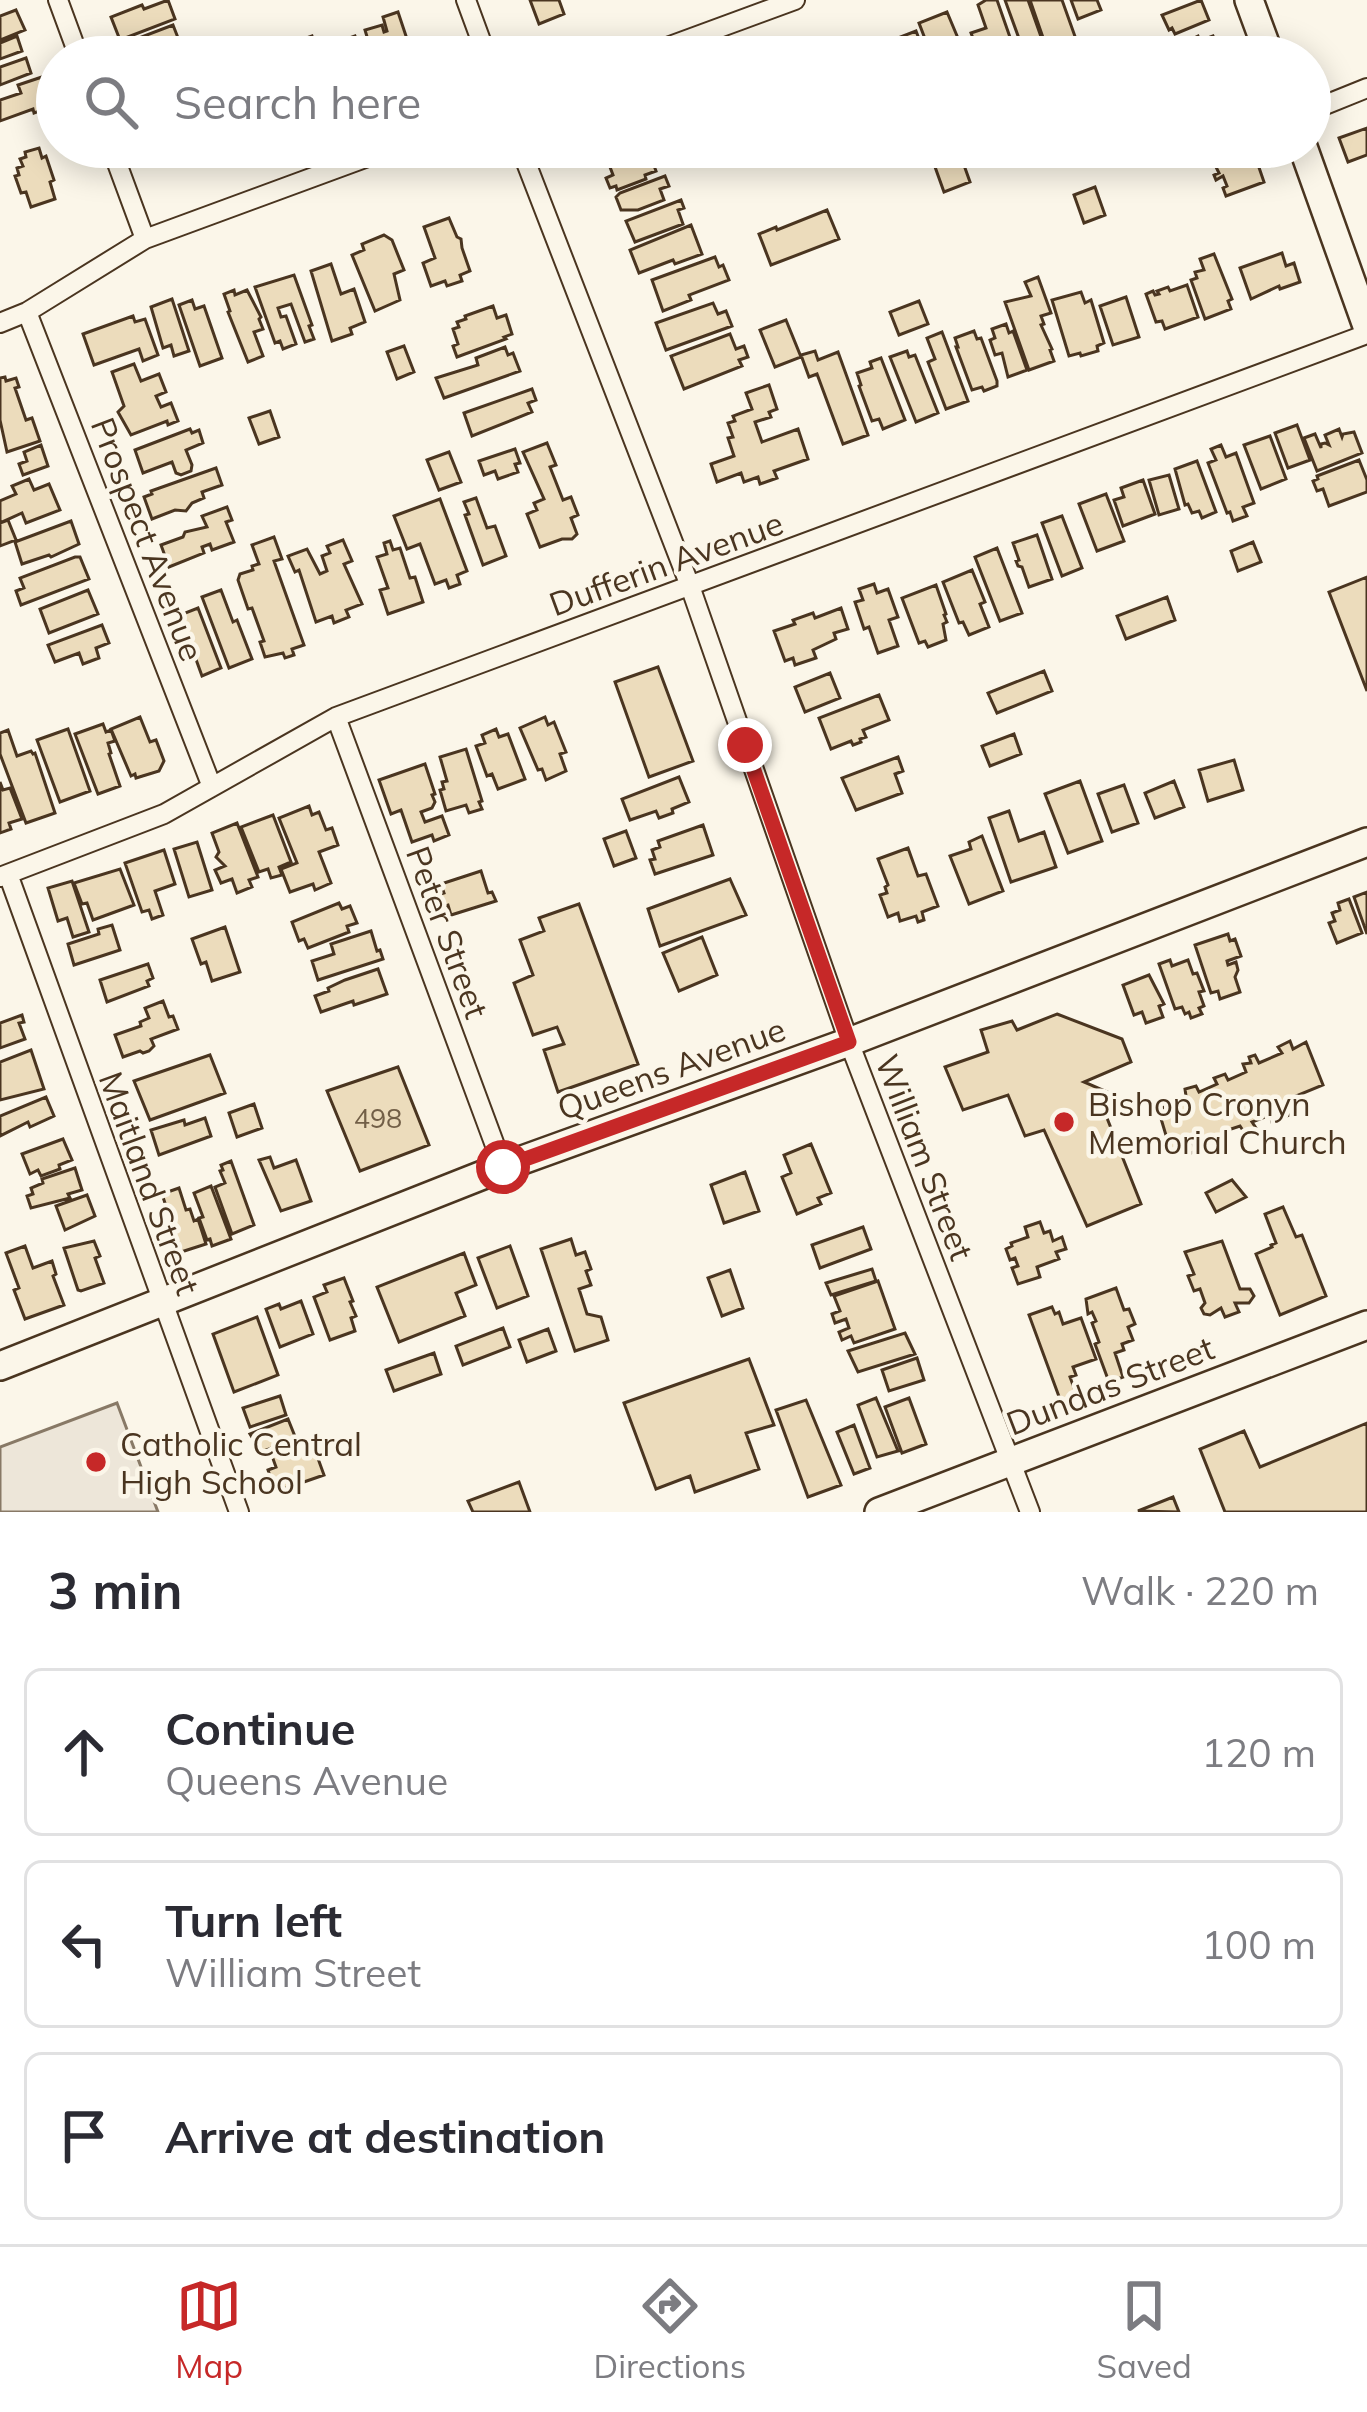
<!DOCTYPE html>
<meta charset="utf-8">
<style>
:root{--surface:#fff;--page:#f7f7f7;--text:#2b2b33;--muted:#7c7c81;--line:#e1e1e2;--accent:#c62828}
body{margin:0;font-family:Mulish,sans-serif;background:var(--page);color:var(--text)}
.stop{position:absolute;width:36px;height:36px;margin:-27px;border:9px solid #c62828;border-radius:50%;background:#fff}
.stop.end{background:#c62828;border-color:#fff;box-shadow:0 3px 12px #0008}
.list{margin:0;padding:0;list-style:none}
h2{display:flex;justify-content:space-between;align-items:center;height:156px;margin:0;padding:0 48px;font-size:51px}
h2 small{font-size:39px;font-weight:400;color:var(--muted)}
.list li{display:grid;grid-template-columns:78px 1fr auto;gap:36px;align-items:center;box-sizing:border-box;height:168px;margin:0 24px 24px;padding:0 24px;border:3px solid var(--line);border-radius:18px}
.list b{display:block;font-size:45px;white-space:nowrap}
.list p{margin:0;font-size:39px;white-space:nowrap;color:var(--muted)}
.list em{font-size:39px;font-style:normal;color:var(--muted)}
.icon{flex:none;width:66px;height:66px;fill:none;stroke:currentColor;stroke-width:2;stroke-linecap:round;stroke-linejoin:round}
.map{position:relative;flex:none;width:1367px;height:1512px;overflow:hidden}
.search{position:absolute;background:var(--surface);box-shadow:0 6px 30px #0003;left:36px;right:36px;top:36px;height:132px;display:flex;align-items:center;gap:30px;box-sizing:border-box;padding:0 42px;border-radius:66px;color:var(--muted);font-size:45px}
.sheet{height:732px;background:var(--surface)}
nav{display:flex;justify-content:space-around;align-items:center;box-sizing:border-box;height:168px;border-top:3px solid var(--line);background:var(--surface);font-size:33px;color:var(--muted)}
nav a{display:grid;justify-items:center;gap:6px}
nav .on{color:var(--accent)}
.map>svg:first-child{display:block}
.green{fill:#ede6d9;stroke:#887966;stroke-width:3}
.building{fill:#ecdcbc;stroke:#4a3520;stroke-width:3}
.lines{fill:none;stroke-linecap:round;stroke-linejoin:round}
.minor-casing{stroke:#4a3520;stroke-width:22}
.secondary-casing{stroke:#4a3520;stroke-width:32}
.minor{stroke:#fbf6e9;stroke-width:18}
.secondary{stroke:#fbf6e9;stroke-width:27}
.route{stroke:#c62828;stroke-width:15}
.poi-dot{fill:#c62828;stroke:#fbf6e9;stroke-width:4.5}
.labels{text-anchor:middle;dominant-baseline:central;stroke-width:9;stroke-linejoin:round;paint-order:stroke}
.number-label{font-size:27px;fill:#725f47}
.street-label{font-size:33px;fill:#4a3520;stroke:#fbf6e9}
.poi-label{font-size:33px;fill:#4a3520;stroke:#fbf6e9;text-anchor:start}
</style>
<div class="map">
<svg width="1367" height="1512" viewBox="0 0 1367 1512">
<rect width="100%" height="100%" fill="#fbf6e9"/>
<path class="green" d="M117,1403L158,1512H0V1447Z"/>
<path class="building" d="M168,0L175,19L120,40L111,17L142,5L144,9Z
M530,0H559L564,14L539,24Z
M986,0H997L1012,43L979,54L971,33L986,28L978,5Z
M1005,0H1028L1045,48L1025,55Z
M1030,0H1062L1077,42L1048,52Z
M1071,0H1097L1101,10L1078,19Z
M1201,0L1209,20L1175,34L1172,28L1169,30L1162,15Z
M16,10L25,30L0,40V16Z
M398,12L413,57H373L365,30L382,25L384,32L387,31L383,17Z
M947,12L960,43L954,45L959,57H932L919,23Z
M173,25L180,43L168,47L170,53L160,56L158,52L146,57H119L115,47Z
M916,31L926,57H902L895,39Z
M17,36L22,51L0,59V43Z
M312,36L319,57H298L293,43Z
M355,36L363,57H325L322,48Z
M1198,36L1200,41L1213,36L1222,56L1160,57L1190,44L1188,41Z
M26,58L31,73L0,85V67Z
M42,77L53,106L34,113L33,109L0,121V100L21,93L18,85Z
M1367,128V155L1348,162L1339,138Z
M150,147H179L181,153L156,162Z
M593,147H649L600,165Z
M39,148L42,158L46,156L54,180L50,182L55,199L31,207L26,192L21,193L15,176L19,175L17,168L23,166L20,159L26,157L25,152Z
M1253,150L1264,182L1226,196L1223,188L1227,186L1223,176L1216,180L1214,175L1219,173L1215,165Z
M649,152L656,171L645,175L646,179L617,190L616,186L610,188L606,178L613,175L610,167Z
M960,154L970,182L944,192L934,164Z
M665,176L669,186L660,189L664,200L638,210H621L616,197L620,193Z
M1095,187L1105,215L1084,223L1074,195Z
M681,200L684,208L678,210L683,224L635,242L626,221Z
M827,210L839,239L771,265L759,234L776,227L777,230Z
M449,218L457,237L461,239L462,248L470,271L460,275L462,281L447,286L445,281L431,286L423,263L435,258L424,227Z
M691,225L702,254L675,264L673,260L639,273L630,250Z
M384,235L392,240L404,270L394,274L400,300L375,311L352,255L364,250L362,244Z
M1282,253L1286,266L1294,263L1300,282L1280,289L1279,286L1251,299L1240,268Z
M1214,254L1232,299L1228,301L1231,309L1205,319L1191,280L1197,278L1195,272L1204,270L1200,259Z
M715,257L719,267L723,265L729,280L689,295L691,300L663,311L652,280Z
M331,264L341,294L354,289L365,322L350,328L352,334L332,341L311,271Z
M294,275L312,325L309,326L314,339L305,342L291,304L278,308L281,317L286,316L296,344L283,349L280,341L275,343L255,287Z
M1038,277L1051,313L1041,316L1044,324L1041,325L1052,349L1050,350L1054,361L1029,370L1005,302L1031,296L1025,282Z
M1187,285L1198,317L1165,329L1162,321L1156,322L1146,294L1153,291L1155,295L1159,294L1157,291L1168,287L1170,291Z
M234,290L235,295L247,290L261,317L259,319L263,329L254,332L263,356L248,362L228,312L230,311L224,294Z
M1081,292L1085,303L1091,300L1104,343L1097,346L1098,351L1081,356L1080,353L1069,356L1052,300Z
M1126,297L1139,337L1113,345L1100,306Z
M172,299L189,351L174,356L171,345L163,348L151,307Z
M192,300L195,309L204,306L222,358L200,366L179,305Z
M919,301L928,324L899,335L890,312Z
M713,303L718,314L726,311L732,326L666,350L656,323Z
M493,306L497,318L506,315L512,334L504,337L506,339L457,357L453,346L458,344L453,329L459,327L457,322L466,319L465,316Z
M133,316L135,322L145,319L158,355L143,361L139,349L94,365L83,334Z
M786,320L801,357L775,367L760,330Z
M1006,324L1009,333L1013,331L1027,370L1008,377L1002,353L995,355L990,340L995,338L992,329Z
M974,331L977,339L981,338L997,381V386L984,391L982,387L972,390L956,347H958L955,338Z
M942,332L968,401L946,409L928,362L935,359L927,338Z
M730,334L736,349L744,346L748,357L739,360L742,366L684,389L671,356Z
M404,346L414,372L397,379L387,352Z
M505,347L508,355L513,353L520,371L444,398L436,378L478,365L476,358Z
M815,351L818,360L838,352L868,435L843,444L817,374L809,377L801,355Z
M907,351L909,357L915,355L938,413L916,422L890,357Z
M881,358L905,420L883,429L879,419L872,421L859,386L861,385L857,373L872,368L870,362Z
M134,364L141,381L159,374L166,392L156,396L161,407L171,403L178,421L168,425L167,421L131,435L118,412L124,406L112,372Z
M5,377L6,381L16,378L19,387L15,388L26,420L32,418L40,441L7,452L0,420V378Z
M769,385L777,409L769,412L771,417L755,422L762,442L798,429L808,459L774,471L777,478L760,484L758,477L744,482L741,473L717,482L711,464L734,456L728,438L733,437L728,423L735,421L733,416L752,409L746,393Z
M532,389L536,400L528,403L532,412L472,436L464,413Z
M270,411L279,437L259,444L249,418Z
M1297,425L1310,460L1288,468L1275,433Z
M190,429L192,433L199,430L203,443L186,450L192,465L191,471L181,475L176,473L172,462L143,473L135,450Z
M1339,429L1342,437L1343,434L1354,432L1362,453L1317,471L1304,438L1315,434L1321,448V444L1325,443L1329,445L1325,435Z
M1270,436L1286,479L1261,489L1244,445Z
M547,443L556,465L550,467L563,500L571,497L578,515L571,518L577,534L572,539H562L540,547L527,514L537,510L534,503L544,499L523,452Z
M41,445L48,466L23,475L19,464L27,461L24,452Z
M1221,445L1226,457L1236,453L1254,503L1243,507L1247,516L1233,521L1230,512L1227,513L1208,463L1216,460L1211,449Z
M515,449L520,463L515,464L518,472L498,479L495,471L484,475L479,461Z
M449,452L461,482L439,490L427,460Z
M1359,460L1367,480V492L1329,506L1323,489L1317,491L1313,481L1318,479L1317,476Z
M1197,461L1216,512L1202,518L1199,511L1192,513L1188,504L1185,505L1175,469Z
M216,468L222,485L202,492L204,498L192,503L186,511L175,510L152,519L144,497L152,494L151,491Z
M1169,475L1179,509L1159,515L1149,480Z
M29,479L34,490L49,484L60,510L26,523L22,513L0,523V501L16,494L12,486Z
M1143,480L1155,514L1123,526L1114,500L1124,497L1121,488Z
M1106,494L1124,541L1097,551L1079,504Z
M476,498L487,528L495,526L506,556L483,565L465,515L469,514L464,502Z
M440,499L467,571L457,575L460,584L449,588L446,580L435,584L420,544L407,549L394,516Z
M227,507L232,520L226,522L234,542L212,550L210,544L202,547L204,553L169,567L161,545L183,537L185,532L207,527L202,516Z
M1062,516L1082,568L1062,576L1042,523Z
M8,520L16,540L0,546V523Z
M71,521L79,544L51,557L49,555L22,564L15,542Z
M1037,535L1052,579L1029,587L1022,567L1018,566L1016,561L1019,560L1013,543Z
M274,537L282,559L274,561L304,645L292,649L294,655L285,658L283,653L265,657L260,642L264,641L252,608L248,609L238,580L240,574L253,570L252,566L259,564L252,545Z
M343,540L352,561L344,564L362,604L346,610L349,617L334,623L332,616L316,622L299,570L295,572L288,556L307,549L320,574L327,571L322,556L330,553L327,546Z
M390,541L393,550L400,548L410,578L415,577L423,602L388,614L380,590L388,588L377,557L387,554L384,543Z
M1253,542L1261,562L1238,571L1231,551Z
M997,548L1022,613L1000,621L975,557Z
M75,557H80L89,579L21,605L16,591L24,588L20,578Z
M972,570L985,602L980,604L989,627L969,635L963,622L959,623L943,582Z
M1367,577V691L1329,592Z
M874,584L877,593L888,589L898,617L889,620L898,646L878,653L869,627L864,629L855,602L863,600L859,589Z
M936,585L946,614L944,615L947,622L943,624L946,640L928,647L925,641L919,643L902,598Z
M88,590L98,614L49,633L40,609Z
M221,590L233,622L237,620L252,659L229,668L202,597Z
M1167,597L1175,620L1126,639L1117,616Z
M198,608L221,668L202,676L180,615Z
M841,608L848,629L834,633L836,639L813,650L816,658L795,665L793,658L785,661L774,631L795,624L793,620L813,613L815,618Z
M102,625L109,643L96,648L99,658L83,664L79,653L55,662L48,645Z
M658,667L693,761L649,777L615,682Z
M1044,671L1052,691L997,713L988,693Z
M830,673L840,698L805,712L795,687Z
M879,695L889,720L863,730L866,737L860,739L861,742L853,745L851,741L831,749L819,718Z
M140,717L150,742L156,740L164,761L159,771L136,778L135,774L131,776L111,729Z
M545,717L548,725L554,722L566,752L560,754L566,771L546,780L542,769L538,770L520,728Z
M103,724L106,732L111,730L115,741L108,743L111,753L109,754L120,786L98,794L75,734Z
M68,729L90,791L60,802L37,740Z
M496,729L499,737L508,734L525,779L498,789L492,774L487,776L476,746L485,743L482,735Z
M8,730L17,756L31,751L33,754L35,753L55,813L26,823L0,754V733Z
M1014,734L1021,754L990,766L982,746Z
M466,749L482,801L479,802L482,809L469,813L466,805L446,811L440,790L444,789L442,782L447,781L440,757Z
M898,757L903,771L895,774L902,793L856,810L842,778Z
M1234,760L1243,790L1208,801L1199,770Z
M425,764L435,794L432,795L435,802L432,808L421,812L425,822L442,816L449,835L434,841L432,835L412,842L401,810L391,814L379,780Z
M679,777L689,802L672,809L673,813L659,818L656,811L630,820L622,799Z
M1080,781L1102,841L1068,853L1045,794Z
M1174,781L1184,807L1155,818L1145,793Z
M0,782L3,790L10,788L22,819L9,823L11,829L0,833Z
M1124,785L1138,823L1112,832L1098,794Z
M309,806L312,815L319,812L326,830L332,828L338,845L319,852L331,883L315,890L313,884L290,892L281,869L297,863L279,818Z
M1009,811L1019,841L1044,832L1056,867L1011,882L989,818Z
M273,815L291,862L279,867L282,875L271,878L268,869L259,872L241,827Z
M237,823L258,877L249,880L252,887L237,893L232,879L221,883L215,870L225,866L216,857L219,852L212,833Z
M703,825L713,855L655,874L650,860L655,859L652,850L660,847L658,841Z
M626,831L636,858L614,866L604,839Z
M982,836L1003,891L969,904L950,856L971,849L969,842Z
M197,842L212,890L189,897L174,849Z
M908,848L918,876L926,874L938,906L922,912L924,920L918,922L916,916L900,921L898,913L888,917L880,895L887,893L885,887L888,885L878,859Z
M164,850L175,884L155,891L163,915L152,919L149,910L142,912L125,863Z
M120,869L134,905L93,920L87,903L82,904L74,883Z
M481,871L488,893L492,892L496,901L451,915L448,905L441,907L437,895L444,893L441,884Z
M730,879L746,915L660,946L648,909Z
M72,881L89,932L73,937L67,918L58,921L48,888Z
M1367,892V934L1354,897Z
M1349,899L1362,933L1337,943L1329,923L1335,921L1332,913L1340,910L1338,903Z
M339,903L342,909L350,906L357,923L347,926L349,932L308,948L304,939L299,941L292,922Z
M579,904L638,1064L558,1092L544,1050L564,1044L557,1027L533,1035L514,983L533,975L520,940L544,931L539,918Z
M112,925L120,950L74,965L68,944L99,934L98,929Z
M225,927L240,972L212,981L206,962L201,964L192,939Z
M371,931L377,951L380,950L383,959L318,980L312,961L334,954L331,944Z
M1228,934L1230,941L1235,939L1241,956L1227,961L1228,965L1236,962L1238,970L1235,977L1240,992L1220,999L1218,991L1211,993L1195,945Z
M702,937L717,975L679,991L663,953Z
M1170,960L1172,966L1188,960L1193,974L1197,973L1204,991L1199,992L1204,1006L1199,1008L1202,1014L1191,1018L1189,1012L1185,1014L1182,1007L1175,1009L1159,964Z
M148,964L153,978L147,981L149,986L107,1002L100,980Z
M378,969L387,994L354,1005L353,1001L321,1012L315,996L329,991L328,988L345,980Z
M1149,975L1164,1004L1159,1006L1163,1017L1146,1023L1142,1012L1134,1015L1123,985Z
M163,1001L169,1017L173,1016L178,1029L151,1039L154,1046L149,1051L143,1053L140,1051L123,1057L115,1035L141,1026L140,1022L149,1018L145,1008Z
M1057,1014L1122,1039L1131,1062L1084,1082L1112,1094L1105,1113L1141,1204L1087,1226L1044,1130L1025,1136L1008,1095L963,1110L945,1067L988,1052L981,1030L1012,1021L1017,1030Z
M22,1015L24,1022L19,1023L25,1039L0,1048V1023Z
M1290,1041L1293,1049L1306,1042L1323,1085L1291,1098L1297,1112L1272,1122L1270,1115L1252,1122L1256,1128L1244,1132L1240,1126L1222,1132L1225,1140L1214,1144L1211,1137L1193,1144L1196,1151L1184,1156L1180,1150L1171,1152L1159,1112L1165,1110L1162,1103L1186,1096L1185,1089L1196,1086L1199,1092L1217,1084L1214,1078L1225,1074L1228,1080L1246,1072L1243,1064L1251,1063L1249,1057L1255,1055L1259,1063L1282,1053L1278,1047Z
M31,1050L44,1089L0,1100V1062Z
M210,1055L225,1093L150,1120L134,1081Z
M398,1067L429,1145L360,1171L327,1091Z
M46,1097L54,1116L30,1127L28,1122L0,1136V1116Z
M254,1104L262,1128L237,1137L229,1113Z
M205,1118L211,1136L159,1155L151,1130L184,1120L185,1125Z
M63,1139L72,1160L59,1165L60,1169L41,1176L38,1170L30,1174L22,1154Z
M811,1144L831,1193L818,1198L821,1204L797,1214L782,1177L791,1173L784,1155Z
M270,1157L274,1168L296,1160L311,1201L281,1211L259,1160Z
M231,1161L254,1225L232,1234L215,1187L225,1183L220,1171L223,1170L221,1165Z
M75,1168L82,1190L68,1194L70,1198L31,1208L27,1196L33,1194L31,1188L43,1183L42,1179Z
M745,1172L759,1211L724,1223L711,1185Z
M1232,1180L1246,1197L1216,1212L1206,1193Z
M211,1186L231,1239L212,1246L210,1239L207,1240L199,1218L203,1217L194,1193Z
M179,1188L186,1210L190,1209L194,1221L198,1219L206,1244L181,1252L162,1194Z
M87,1195L95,1216L65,1230L56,1206Z
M1283,1207L1296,1237L1302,1235L1326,1296L1280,1315L1256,1254L1272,1247L1271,1245L1276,1243L1265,1214Z
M1040,1222L1044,1233L1050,1231L1053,1241L1062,1237L1066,1249L1056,1252L1059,1259L1037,1267L1040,1277L1018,1284L1012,1268L1018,1266L1015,1258L1010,1260L1006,1249L1012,1246L1011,1243L1028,1237L1025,1227Z
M863,1227L871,1249L820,1268L812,1245Z
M571,1239L576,1255L585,1252L591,1269L586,1271L591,1285L579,1289L587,1314L601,1317L608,1340L575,1351L541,1249Z
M94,1241L100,1256L95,1258L104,1283L81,1291L78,1290L64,1248Z
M1222,1241L1240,1289H1250L1254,1296L1249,1303H1235L1239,1312L1225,1317L1221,1308L1210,1315L1204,1314L1201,1308L1205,1303L1200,1289L1194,1291L1188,1276L1194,1274L1185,1252Z
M25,1246L33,1268L52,1261L56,1274L53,1276L64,1305L25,1319L14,1290L19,1288L6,1253Z
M510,1246L528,1296L497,1308L478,1258Z
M464,1253L476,1285L456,1293L465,1316L399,1342L377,1287Z
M872,1269L876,1281L831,1295L826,1283Z
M730,1270L743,1308L722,1316L708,1278Z
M344,1278L353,1301L350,1302L356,1316L351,1318L355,1331L330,1340L314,1297L327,1292L324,1285Z
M878,1281L895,1329L854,1343L851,1336L842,1340L839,1332L849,1328L846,1319L835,1323L832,1314L840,1311L834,1296Z
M1116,1288L1124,1310L1129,1309L1135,1324L1128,1327L1133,1340L1122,1344L1124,1350L1115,1353L1123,1377L1109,1382L1095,1344L1099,1342L1092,1323L1096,1321L1092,1312L1088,1314L1086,1299Z
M301,1301L313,1334L280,1347L266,1309L279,1304L281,1309Z
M1052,1307L1055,1314L1059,1312L1063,1324L1081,1318L1096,1359L1073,1367L1076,1375L1070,1377L1077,1396L1061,1402L1029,1315Z
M257,1317L278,1375L234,1392L213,1334Z
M503,1328L510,1347L463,1365L456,1346Z
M548,1329L556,1351L527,1362L519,1340Z
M905,1333L915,1354L858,1372L848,1351Z
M434,1353L441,1374L394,1391L386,1370Z
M917,1358L924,1380L889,1391L882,1370Z
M749,1359L774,1425L746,1433L759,1469L695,1492L690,1476L656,1489L624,1403Z
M280,1396L286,1415L250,1427L243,1408Z
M876,1398L898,1451L877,1457L858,1405Z
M909,1398L926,1444L902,1453L885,1407Z
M806,1400L841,1485L808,1497L776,1410Z
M288,1419L296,1439L261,1452L250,1434Z
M1367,1423V1512H1225L1200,1449L1244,1431L1260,1467Z
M854,1425L870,1468L854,1474L837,1432Z
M312,1442L324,1475L275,1492L268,1470L276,1467L272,1456Z
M519,1482L530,1512H473L468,1501Z
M1173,1497L1179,1512L1138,1511Z"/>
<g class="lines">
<defs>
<path id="minor" d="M58,0L79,57
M466,0L487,57
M640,57L795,0
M1310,111L1367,88
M111,147L145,239
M520,147L690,586L849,1042L1030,1512
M27,312L212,787
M0,323L27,312L145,239L395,147
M336,717L503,1167
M8,874L239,1512
M0,877L164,814L336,717L1367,334"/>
<path id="secondary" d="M1249,0L1270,57
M1303,147L1367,326
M0,1366L503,1167L849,1042L1367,842
M879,1512L1367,1325"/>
</defs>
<use href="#minor" class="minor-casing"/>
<use href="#secondary" class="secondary-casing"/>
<use href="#minor" class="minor"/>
<use href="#secondary" class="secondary"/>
</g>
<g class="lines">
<path class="route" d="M503,1167L849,1042L745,745"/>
</g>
<g class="poi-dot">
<circle cx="1064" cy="1122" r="12"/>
<circle cx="96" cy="1462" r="12"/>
</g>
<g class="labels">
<g class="number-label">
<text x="378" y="1118">498</text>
</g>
<g class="street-label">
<text transform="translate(148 539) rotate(69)">Prospect Avenue</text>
<text transform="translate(666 563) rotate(-20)">Dufferin Avenue</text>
<text transform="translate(448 932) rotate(70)">Peter Street</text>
<text transform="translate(671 1068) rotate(-20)">Queens Avenue</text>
<text transform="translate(925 1157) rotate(69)">William Street</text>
<text transform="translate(150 1183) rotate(70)">Maitland Street</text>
<text transform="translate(1110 1385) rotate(-21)">Dundas Street</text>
</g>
<g class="poi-label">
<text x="1088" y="1103">Bishop Cronyn<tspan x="1088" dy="38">Memorial Church</tspan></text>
<text x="120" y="1443">Catholic Central<tspan x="120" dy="38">High School</tspan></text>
</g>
</g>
</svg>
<div class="stop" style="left:503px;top:1167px"></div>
<div class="stop end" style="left:745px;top:745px"></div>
<div class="search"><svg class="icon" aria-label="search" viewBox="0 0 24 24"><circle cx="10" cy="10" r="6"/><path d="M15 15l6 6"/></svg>Search here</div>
</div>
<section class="sheet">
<h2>3 min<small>Walk · 220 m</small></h2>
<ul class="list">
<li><svg class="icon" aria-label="ahead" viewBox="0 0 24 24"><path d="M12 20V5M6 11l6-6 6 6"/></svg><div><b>Continue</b><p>Queens Avenue</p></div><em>120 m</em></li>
<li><svg class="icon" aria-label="left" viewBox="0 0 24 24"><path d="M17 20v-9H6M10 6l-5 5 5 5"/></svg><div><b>Turn left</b><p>William Street</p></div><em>100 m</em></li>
<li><svg class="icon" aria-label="arrive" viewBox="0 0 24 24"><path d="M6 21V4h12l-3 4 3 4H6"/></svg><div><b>Arrive at destination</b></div></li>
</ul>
</section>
<nav>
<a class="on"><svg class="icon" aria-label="map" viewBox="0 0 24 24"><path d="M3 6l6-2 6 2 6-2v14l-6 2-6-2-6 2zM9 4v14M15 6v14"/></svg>Map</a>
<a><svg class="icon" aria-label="directions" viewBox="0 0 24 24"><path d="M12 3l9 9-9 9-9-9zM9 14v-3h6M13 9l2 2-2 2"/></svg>Directions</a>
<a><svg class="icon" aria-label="saved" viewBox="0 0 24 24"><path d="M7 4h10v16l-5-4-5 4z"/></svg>Saved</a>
</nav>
